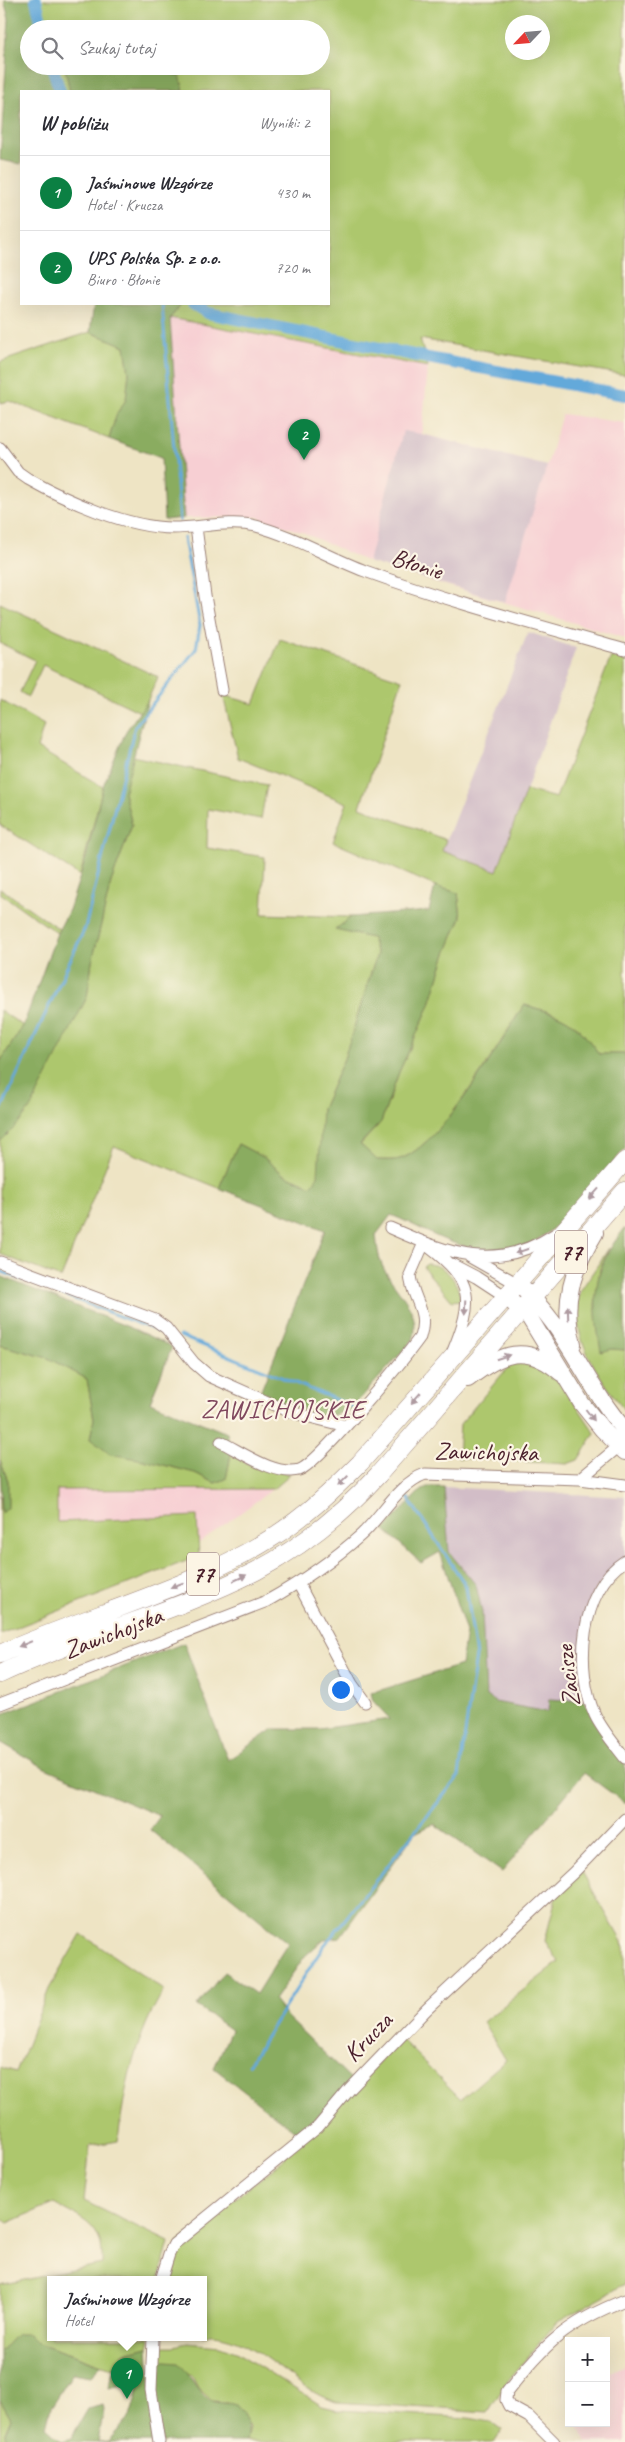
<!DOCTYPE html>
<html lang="pl">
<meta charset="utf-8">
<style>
:root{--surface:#fff;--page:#f2f2f3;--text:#2b2b33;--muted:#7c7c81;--line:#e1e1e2;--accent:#0b8043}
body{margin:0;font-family:Caveat,sans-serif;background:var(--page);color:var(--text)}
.controls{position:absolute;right:15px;bottom:15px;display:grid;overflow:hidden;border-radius:0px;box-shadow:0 5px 20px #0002}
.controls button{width:45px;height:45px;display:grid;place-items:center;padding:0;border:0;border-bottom:1px solid var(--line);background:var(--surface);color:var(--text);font:25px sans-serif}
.compass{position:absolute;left:505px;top:15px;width:45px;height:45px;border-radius:50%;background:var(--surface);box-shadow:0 5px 20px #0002;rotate:244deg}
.you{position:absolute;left:340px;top:1689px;width:18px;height:18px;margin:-12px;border:4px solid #fff;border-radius:50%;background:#1a73e8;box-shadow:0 0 0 8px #1a73e833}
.badge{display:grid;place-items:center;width:32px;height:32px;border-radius:50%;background:var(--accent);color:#fff;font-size:16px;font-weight:700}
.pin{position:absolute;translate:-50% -41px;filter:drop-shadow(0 1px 2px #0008)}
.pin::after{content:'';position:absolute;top:26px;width:18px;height:15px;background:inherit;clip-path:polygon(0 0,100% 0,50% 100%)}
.popup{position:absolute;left:47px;top:2276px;width:160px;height:65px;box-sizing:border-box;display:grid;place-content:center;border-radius:0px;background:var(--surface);filter:drop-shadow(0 1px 4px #0005);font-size:16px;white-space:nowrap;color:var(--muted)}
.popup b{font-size:19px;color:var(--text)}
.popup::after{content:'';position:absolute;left:50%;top:100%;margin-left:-10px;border:10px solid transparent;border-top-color:var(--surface)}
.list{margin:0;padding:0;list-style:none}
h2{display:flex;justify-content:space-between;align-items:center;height:65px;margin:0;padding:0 20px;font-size:21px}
h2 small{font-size:16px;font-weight:400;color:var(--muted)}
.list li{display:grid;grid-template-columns:32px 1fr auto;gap:15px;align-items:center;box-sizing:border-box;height:75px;padding:0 20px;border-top:1px solid var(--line)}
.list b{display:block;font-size:19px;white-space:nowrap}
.list p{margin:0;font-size:16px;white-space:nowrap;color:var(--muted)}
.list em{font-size:16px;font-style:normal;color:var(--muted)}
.icon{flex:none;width:28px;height:28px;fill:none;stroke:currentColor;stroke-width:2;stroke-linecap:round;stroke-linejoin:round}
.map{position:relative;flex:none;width:625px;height:2442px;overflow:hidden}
.search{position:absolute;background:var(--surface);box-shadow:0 5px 20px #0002;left:20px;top:20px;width:310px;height:55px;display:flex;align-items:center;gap:12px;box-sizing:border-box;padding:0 18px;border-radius:28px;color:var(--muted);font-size:19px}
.panel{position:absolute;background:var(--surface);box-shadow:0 5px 20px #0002;left:20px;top:90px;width:310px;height:215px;border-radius:0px}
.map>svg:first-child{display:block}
.built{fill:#f7cfd3}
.industrial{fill:#d2bdc7}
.green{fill:#adc76d;stroke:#7c734c;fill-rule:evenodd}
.forest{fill:#8aac60;stroke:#6a6646}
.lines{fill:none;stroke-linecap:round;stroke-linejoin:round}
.stream{stroke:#64a9da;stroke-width:3}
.canal{stroke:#64a9da;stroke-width:12}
.street-casing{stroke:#9c8278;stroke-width:13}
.secondary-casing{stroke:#9c8278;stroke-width:18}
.primary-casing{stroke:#9c8278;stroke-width:19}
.street{stroke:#fff;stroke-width:11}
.secondary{stroke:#fff;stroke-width:16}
.primary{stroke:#fff;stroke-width:18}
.oneway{fill:#ae9aa0}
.labels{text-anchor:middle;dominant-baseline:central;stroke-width:4.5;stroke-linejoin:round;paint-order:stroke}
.shield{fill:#fcf5e5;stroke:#7f5f63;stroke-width:1}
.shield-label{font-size:24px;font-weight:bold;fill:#4a1f2b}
.street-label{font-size:25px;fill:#4a1f2b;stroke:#fcf5e5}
.neighbourhood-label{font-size:26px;letter-spacing:1px;fill:#80485e;stroke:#fcf5e5}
</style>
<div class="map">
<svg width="625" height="2442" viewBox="0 0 625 2442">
<rect width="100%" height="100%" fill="#fcf5e5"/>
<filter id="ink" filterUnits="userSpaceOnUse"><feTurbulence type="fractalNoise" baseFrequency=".02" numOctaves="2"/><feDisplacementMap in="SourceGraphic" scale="10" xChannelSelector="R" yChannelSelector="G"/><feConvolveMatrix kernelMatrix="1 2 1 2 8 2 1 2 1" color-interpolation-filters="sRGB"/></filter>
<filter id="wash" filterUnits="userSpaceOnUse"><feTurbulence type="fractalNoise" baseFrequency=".0096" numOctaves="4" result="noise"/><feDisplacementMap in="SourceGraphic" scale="20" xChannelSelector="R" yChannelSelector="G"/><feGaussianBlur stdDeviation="1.12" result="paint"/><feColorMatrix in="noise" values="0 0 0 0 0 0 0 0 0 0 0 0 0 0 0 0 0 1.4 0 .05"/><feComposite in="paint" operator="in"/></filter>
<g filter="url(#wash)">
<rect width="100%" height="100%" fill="#eee4c4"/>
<path class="built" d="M170,318L428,367L422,434L547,466L562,414L625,423V638L368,562L304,533L257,517L184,518Z
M273,1489L199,1543L197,1516L57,1522V1490Z
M625,2365V2442H587L576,2423H606V2375Z"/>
<path class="industrial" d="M403,431L421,434L547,466L505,602L368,562Z
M528,632L576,648L498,871L442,851Z
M444,1487L625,1497V1557L593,1593L584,1701L549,1699V1712L495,1702L486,1696L476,1585L449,1552Z"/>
<path class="green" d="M33,0H625V375L420,339L428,367L170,318L182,304H329V91H184L180,76L142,66H321V29H40ZM512,22H542V52H512Z
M49,66H68L65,68L70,91H57Z
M90,332L125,346L129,372L126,400L117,413L109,439L9,401L0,403V362Z
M0,603L158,677L142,713L43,665L28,697L20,692L35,660L0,643Z
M280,639L402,680L360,807L446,840L442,851L497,871L526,790L556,798L611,657L625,661V1054H599C573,1018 566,1016 524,1005C499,1043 442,1145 400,1159C394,1161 384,1160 377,1160L360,1145L381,1122L399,1072L429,1007L445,956L461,917L458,893L435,886L333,842L347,803L238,758L223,695L254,704Z
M0,700L44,725L37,748L103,787L80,876L0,825Z
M132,756L267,785L261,819L208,809L207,848L265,857L262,914L351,917L336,930L372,938L377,954L344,1059L322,1109V1173L311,1186L283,1174L263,1157L238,1144L219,1188L114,1146L61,1278L0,1254V1142L19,1123L87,997L92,962L111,882L132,825L124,793Z
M0,888L59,929L57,933L0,893Z
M0,1010L23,1026L0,1062Z
M609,1248L600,1268L595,1304L612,1349L625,1350V1411C601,1379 565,1333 581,1290Z
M427,1264C447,1265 458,1282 461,1300L452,1301L423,1267Z
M0,1345L48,1358L87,1379L94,1419L90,1439L144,1460L195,1473L215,1483L226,1479L231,1454L252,1466L290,1474L273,1489L57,1490V1522L197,1516L199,1556L0,1634V1495L3,1512L8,1481L0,1460Z
M515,1359L538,1363L561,1382L595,1433L578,1460L567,1464L458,1458L460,1424Z
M581,1870L625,1947V2284L557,2322L506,2383L488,2412L336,2402C291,2389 254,2331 203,2335V2280H167L179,2242L274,2168L401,2039L461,2099L506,2060L483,2022L559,1962L545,1941L557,1893Z
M81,1934L164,1990C136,2035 124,2088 118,2141L90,2146L84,2201L169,2242L159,2280H51V2338H150L148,2347L123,2353L112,2368L36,2342L29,2334L0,2352V2285L102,2264C104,2224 84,2221 54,2203L8,2223L0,2217V2067L16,2072L49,1989Z
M187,2343L220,2346L236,2352L322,2406L339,2410L468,2418L491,2422L502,2430L494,2442H246L249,2427L228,2402L212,2401L198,2388L192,2376L155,2361L158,2346H174Z
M0,2400L11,2419L5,2433L6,2442H0Z"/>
<path class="forest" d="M4,0H33L40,29H29V66H49L57,91H21V164L0,160L9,19Z
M68,66H142L180,76L184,91H70L65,68Z
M94,304H182L170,318L184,518L164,520L161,458L109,439L117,413L126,400L129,373L125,346L90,332Z
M148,700L124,793L132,825L111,882L92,962L87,997L30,1109L19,1123L0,1142V1062L23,1026L57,933L69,910L85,861L103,786L126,731Z
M435,886L458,893L461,917L445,956L429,1007L399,1072L381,1122L360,1144L377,1160C384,1160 394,1161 400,1159C442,1145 500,1043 524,1005C566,1016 573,1018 599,1054H625V1149C598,1179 571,1220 535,1241C514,1253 486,1252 464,1246C438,1240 415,1224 391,1215L376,1235C377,1244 378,1256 382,1265C393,1290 423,1309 413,1340L350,1410L323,1418L260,1393L325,1230L219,1188L238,1144L263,1157L283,1174L311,1186L318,1176L322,1109L344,1059L377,954L372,938L335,930L351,917L429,911Z
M625,1228V1350L612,1349L601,1352C592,1301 591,1269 625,1228Z
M0,1276L136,1330L172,1347L150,1402L227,1433L231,1454L226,1479L215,1483L195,1473L144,1460L110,1454L90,1439L94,1419L87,1379L48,1358L0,1345Z
M0,1460L8,1481V1508L2,1513Z
M427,1487H444L449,1552L476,1585L482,1612L486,1696L495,1702L548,1712L549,1699L584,1701L625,1763V1803L584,1773L502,1872L434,1824L415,1833L340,1937L324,1939L305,1956L274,2000L287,2017L352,2080L300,2135L214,2068L231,2030L197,2006L224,1972L256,1994L288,1943L150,1830L160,1816L45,1768L0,1742V1715L184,1643L228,1760L273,1729H319L390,1719L373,1701L371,1693L461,1665L466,1632L440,1552L421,1563L384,1529L417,1494Z
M17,2334H29L36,2342L102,2365L91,2376L73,2373L51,2407L46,2427L62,2441L71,2438L88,2409L103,2405L104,2409L98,2442L108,2441L130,2417L139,2387L121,2385L109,2388C113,2356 118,2354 148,2347L155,2442H6L5,2433L11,2419L0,2400V2352Z
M155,2361L178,2363C190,2372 199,2397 212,2401C220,2404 228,2402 236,2405C247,2417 249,2426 246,2442H162L155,2398Z"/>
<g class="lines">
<path class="stream" d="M162,304L180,521
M0,1112L85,928L135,726L196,649L200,625L184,538
M0,1271L166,1334
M180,1336L354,1407
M249,2064L323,1947L459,1776L476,1656L466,1586L408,1498"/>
<path class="canal" d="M36,0L43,29
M52,66L60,91
M193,304L208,313L428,358L625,395"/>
</g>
</g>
<g filter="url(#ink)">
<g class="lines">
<defs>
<path id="street" d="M0,448L18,472L28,479C67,501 128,528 173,528C200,528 229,520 256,526C294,536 328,557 365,571C450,602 538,625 625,650
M196,527L205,596L222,690
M390,1228C449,1254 496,1273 555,1234
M429,1247C474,1281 474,1300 453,1351
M470,1257L516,1283
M0,1262L155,1320L166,1328L194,1363L209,1376L290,1412L346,1426
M451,1264L476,1277L505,1296
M221,1442C243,1453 275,1476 299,1470C317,1465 405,1358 420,1337C429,1310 412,1300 410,1275L424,1243
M580,1479L624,1442
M625,1561C580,1589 574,1670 595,1715C602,1730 615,1745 625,1758
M298,1583L352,1684L365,1702
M0,1704L267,1601C301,1582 332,1561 361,1535C382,1516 398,1484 425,1474L580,1479L625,1485
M161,2280L169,2254L174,2244L318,2127L350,2089L427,2009L574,1872L625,1819
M153,2338L151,2390L159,2442
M554,2442L529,2417L509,2406L506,2400L507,2392C544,2344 568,2322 625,2300"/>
<path id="secondary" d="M516,1283C565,1322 584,1384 625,1430
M505,1296L529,1317L582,1404L602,1429L625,1452
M573,1344C561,1302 573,1269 595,1233
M468,1379C501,1353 526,1342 561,1373"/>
<path id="primary" d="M0,1654C90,1614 189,1590 273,1537C306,1516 333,1490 360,1463L625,1161
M0,1674C83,1635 174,1613 256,1571C302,1547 343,1513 378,1475L625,1191"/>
</defs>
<use href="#street" class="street-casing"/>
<use href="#secondary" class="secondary-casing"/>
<use href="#primary" class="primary-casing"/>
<use href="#street" class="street"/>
<use href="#secondary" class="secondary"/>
<use href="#primary" class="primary"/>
</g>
<defs><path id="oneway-solid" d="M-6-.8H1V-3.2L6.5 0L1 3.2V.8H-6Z" transform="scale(1.25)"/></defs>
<g class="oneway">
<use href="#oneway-solid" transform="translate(594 1194) rotate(132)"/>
<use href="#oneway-solid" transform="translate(522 1251) rotate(161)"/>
<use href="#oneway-solid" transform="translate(466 1307) rotate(92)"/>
<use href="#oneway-solid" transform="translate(568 1313) rotate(-92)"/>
<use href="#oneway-solid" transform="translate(503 1357) rotate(-18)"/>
<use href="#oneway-solid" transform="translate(416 1398) rotate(131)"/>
<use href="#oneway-solid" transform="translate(590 1415) rotate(53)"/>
<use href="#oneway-solid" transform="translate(343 1481) rotate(135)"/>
<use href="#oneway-solid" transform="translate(240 1578) rotate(-25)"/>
<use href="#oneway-solid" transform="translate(177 1585) rotate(159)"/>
<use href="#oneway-solid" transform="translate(25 1644) rotate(158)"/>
</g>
</g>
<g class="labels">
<g class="shield">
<rect x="555" y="1230.5" width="32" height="43" rx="4"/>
<rect x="187" y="1552.5" width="32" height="43" rx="4"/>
</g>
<g class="shield-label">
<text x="571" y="1252">77</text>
<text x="203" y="1574">77</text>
</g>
<g class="street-label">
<text transform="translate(417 564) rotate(18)">Błonie</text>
<text transform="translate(486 1452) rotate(1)">Zawichojska</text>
<text transform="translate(113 1633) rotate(-21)">Zawichojska</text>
<text transform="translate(568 1676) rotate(-97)">Zacisze</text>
<text transform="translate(368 2037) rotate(-46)">Krucza</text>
</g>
<g class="neighbourhood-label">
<text x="283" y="1409">ZAWICHOJSKIE</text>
</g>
</g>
</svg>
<div class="controls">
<button>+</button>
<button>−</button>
</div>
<svg class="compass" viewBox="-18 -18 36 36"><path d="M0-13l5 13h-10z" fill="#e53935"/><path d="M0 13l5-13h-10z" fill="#7c7c81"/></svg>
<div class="you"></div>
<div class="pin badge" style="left:127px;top:2399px">1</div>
<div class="popup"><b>Jaśminowe Wzgórze</b>Hotel</div>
<div class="pin badge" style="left:304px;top:460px">2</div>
<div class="search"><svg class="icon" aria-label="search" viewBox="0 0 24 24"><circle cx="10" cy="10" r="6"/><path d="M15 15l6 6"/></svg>Szukaj tutaj</div>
<section class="panel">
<h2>W pobliżu<small>Wyniki: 2</small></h2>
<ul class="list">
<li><span class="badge">1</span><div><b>Jaśminowe Wzgórze</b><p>Hotel · Krucza</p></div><em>430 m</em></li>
<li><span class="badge">2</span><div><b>UPS Polska Sp. z o.o.</b><p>Biuro · Błonie</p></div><em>720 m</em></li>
</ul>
</section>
</div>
